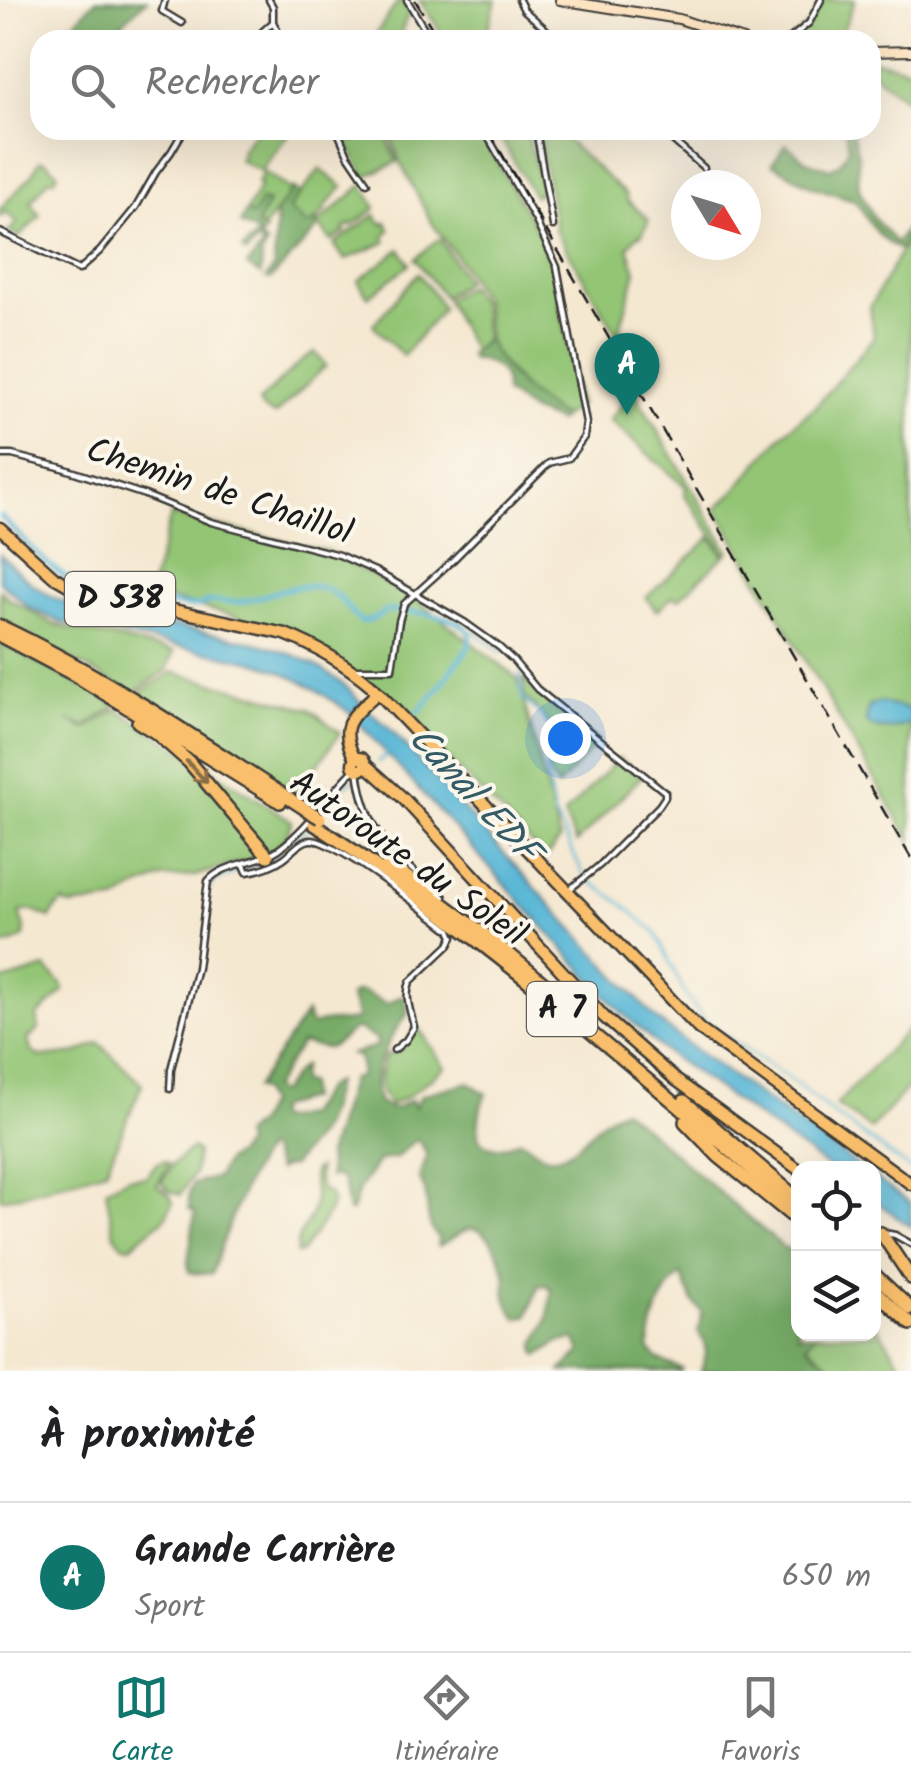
<!DOCTYPE html>
<html lang="fr">
<meta charset="utf-8">
<style>
:root{--surface:#fff;--page:#f6f6f6;--text:#202124;--muted:#757577;--line:#e0e0e0;--accent:#0f766e}
body{margin:0;font-family:Kalam,sans-serif;background:var(--page);color:var(--text)}
.controls{position:absolute;right:30px;bottom:30px;display:grid;overflow:hidden;border-radius:20px;box-shadow:0 10px 40px #0002}
.controls button{width:90px;height:90px;display:grid;place-items:center;padding:0;border:0;border-bottom:2px solid var(--line);background:var(--surface);color:var(--text);font:50px sans-serif}
.compass{position:absolute;left:671px;top:170px;width:90px;height:90px;border-radius:50%;background:var(--surface);box-shadow:0 10px 40px #0002;rotate:128deg}
.you{position:absolute;left:565px;top:738px;width:35px;height:35px;margin:-25px;border:8px solid #fff;border-radius:50%;background:#1a73e8;box-shadow:0 0 0 15px #1a73e833}
.badge{display:grid;place-items:center;width:65px;height:65px;border-radius:50%;background:var(--accent);color:#fff;font-size:32px;font-weight:700}
.pin{position:absolute;translate:-50% -82px;filter:drop-shadow(0 2px 5px #0008)}
.pin::after{content:'';position:absolute;top:52px;width:35px;height:30px;background:inherit;clip-path:polygon(0 0,100% 0,50% 100%)}
.list{margin:0;padding:0;list-style:none}
h2{display:flex;justify-content:space-between;align-items:center;height:130px;margin:0;padding:0 40px;font-size:42px}
h2 small{font-size:32px;font-weight:400;color:var(--muted)}
.list li{display:grid;grid-template-columns:65px 1fr auto;gap:30px;align-items:center;box-sizing:border-box;height:150px;padding:0 40px;border-top:2px solid var(--line)}
.list b{display:block;font-size:38px;white-space:nowrap}
.list p{margin:0;font-size:32px;white-space:nowrap;color:var(--muted)}
.list em{font-size:32px;font-style:normal;color:var(--muted)}
.icon{flex:none;width:55px;height:55px;fill:none;stroke:currentColor;stroke-width:2;stroke-linecap:round;stroke-linejoin:round}
.map{position:relative;flex:none;width:911px;height:1371px;overflow:hidden}
.search{position:absolute;background:var(--surface);box-shadow:0 10px 40px #0002;left:30px;right:30px;top:30px;height:110px;display:flex;align-items:center;gap:25px;box-sizing:border-box;padding:0 35px;border-radius:30px;color:var(--muted);font-size:38px}
.sheet{height:280px;background:var(--surface)}
nav{display:flex;justify-content:space-around;align-items:center;box-sizing:border-box;height:140px;border-top:2px solid var(--line);background:var(--surface);font-size:28px;color:var(--muted)}
nav a{display:grid;justify-items:center;gap:5px}
nav .on{color:var(--accent)}
.map>svg:first-child{display:block}
.green{fill:#93c575;stroke:#587048;stroke-width:2.5}
.forest{fill:#76aa66;stroke:#496341;stroke-width:2.5}
.water{fill:#57b6d6;stroke:#3a6979;stroke-width:2.5}
.lines{fill:none;stroke-linecap:round;stroke-linejoin:round}
.stream{stroke:#57b6d6;stroke-width:2.5}
.canal{stroke:#57b6d6;stroke-width:5}
.minor-casing{stroke:#3d3b37;stroke-width:9}
.secondary-casing{stroke:#3d3b37;stroke-width:12}
.primary-casing{stroke:#3d3b37;stroke-width:15}
.motorway-casing{stroke:#3d3b37;stroke-width:16}
.minor{stroke:#fff;stroke-width:4}
.secondary{stroke:#fde5c4;stroke-width:8}
.primary{stroke:#f9bf6c;stroke-width:10}
.motorway{stroke:#f9bf6c;stroke-width:11}
.rail{stroke:#1c1c1c;stroke-width:2.5;stroke-dasharray:15 8;stroke-linecap:butt}
.motorway-bridge-casing{stroke:#3d3b37;stroke-width:16;stroke-linecap:butt}
.motorway-bridge{stroke:#f9bf6c;stroke-width:11}
.oneway{stroke:#8a6e44}
.labels{text-anchor:middle;dominant-baseline:central;stroke-width:8;stroke-linejoin:round;paint-order:stroke}
.shield{fill:#fbf7ec;stroke:#5f5e5a;stroke-width:2.5}
.shield-label{font-size:32px;font-weight:bold;fill:#1c1c1c}
.street-label{font-size:35px;fill:#1c1c1c;stroke:#fbf7ec}
.water-label{font-size:38px;font-style:italic;fill:#345a66;stroke:#fbf7ec}
</style>
<div class="map">
<svg width="911" height="1371" viewBox="0 0 911 1371">
<rect width="100%" height="100%" fill="#fbf7ec"/>
<filter id="ink" filterUnits="userSpaceOnUse"><feTurbulence type="fractalNoise" baseFrequency=".01" numOctaves="2"/><feDisplacementMap in="SourceGraphic" scale="20" xChannelSelector="R" yChannelSelector="G"/><feConvolveMatrix kernelMatrix="1 2 1 2 8 2 1 2 1" color-interpolation-filters="sRGB"/></filter>
<filter id="wash" filterUnits="userSpaceOnUse"><feTurbulence type="fractalNoise" baseFrequency=".0048" numOctaves="4" result="noise"/><feDisplacementMap in="SourceGraphic" scale="40" xChannelSelector="R" yChannelSelector="G"/><feGaussianBlur stdDeviation="2.25" result="paint"/><feColorMatrix in="noise" values="0 0 0 0 0 0 0 0 0 0 0 0 0 0 0 0 0 1.4 0 .05"/><feComposite in="paint" operator="in"/></filter>
<g filter="url(#wash)">
<rect width="100%" height="100%" fill="#f5e8d1"/>
<path class="green" d="M399,0H401L409,12L398,40H372Z
M419,0H496L487,33L471,37L470,40H446Z
M823,0H855L839,40H790L809,24Z
M871,59L911,69V103L871,72Z
M256,130H291L261,171L239,160L243,153L241,151Z
M370,130H384L397,162L365,177L347,143Z
M389,130H478L535,226L553,262L579,406L563,417L532,398L494,353L488,341L484,302L456,255L432,223L399,160Z
M496,130H527L542,191L534,196Z
M538,130H555L626,195L627,200L649,220L642,234L637,236L628,247L636,271L618,336L556,232Z
M40,161H45L58,173L54,179H49L31,202L40,216L19,237L8,232L17,223L6,212L0,217V209L30,177Z
M320,169L343,187L325,207L326,210L308,227L289,209Z
M264,172L292,191L263,229C255,224 254,216 246,212L260,186L257,183Z
M363,185L376,208L352,226L350,225L344,229L345,232L331,241L318,223Z
M375,215L382,224L386,222L390,230L384,236L386,242L345,260L334,244Z
M911,233V841L716,508L730,496L784,433L816,406L874,337L870,307Z
M437,240H441L466,281L444,297L415,259Z
M400,249L410,264L368,297L358,281Z
M418,273L436,297L442,309L403,356L373,325Z
M468,286L481,304L485,340L473,351L446,300Z
M315,352L326,366L275,415L263,409L259,402L299,363Z
M634,391L729,551L726,555L685,495L686,487L609,420Z
M171,515L327,551L417,600L518,679L560,840L545,858L505,816L382,694L285,630L149,593Z
M711,537L724,556L679,599L673,596L657,611L646,598Z
M0,590L8,598L55,625L174,652L167,670L133,693L0,621Z
M0,643L117,705L85,727L68,720L85,729L117,709L292,821L286,838L266,855L194,876L162,878L134,889L116,901L70,906L63,902L56,908L50,918C40,915 31,906 20,913L25,928L24,937L15,942L0,946Z
M173,672L310,709L340,733L297,794L136,695Z
M524,678L556,709L599,742L557,787L548,770C557,726 554,728 524,696Z
M619,758L642,776L576,843L564,815Z
M46,968L62,985L64,991L37,1016L39,1029L28,1039L31,1051L41,1057L77,1053L99,1043L142,1084L106,1170L25,1194L0,1199V982Z
M911,1026V1084L871,1129L836,1105Z
M416,1027C428,1037 434,1054 445,1067L406,1098L390,1105C375,1089 379,1074 386,1055C402,1053 408,1041 416,1027Z
M192,1148L197,1152L194,1174L180,1195L170,1191L161,1182L173,1164Z
M164,1161L169,1164L157,1185L169,1194L173,1202L165,1218L131,1246H124L114,1235L106,1189L129,1177H146L156,1164Z
M318,1168C318,1176 317,1184 323,1191C325,1193 328,1193 330,1195C338,1208 309,1240 302,1252L297,1254C294,1232 311,1225 314,1205C315,1193 312,1182 314,1170Z
M874,1322L906,1371H838L806,1345L815,1334H874Z"/>
<path class="forest" d="M96,0H147C137,7 131,16 122,23C103,39 74,40 50,40L67,30Z
M845,130H852L858,156L859,189L875,219L896,243L911,222V233L900,250C874,237 871,220 854,200L811,186L772,164L786,144L806,161L831,169L840,163L849,148Z
M293,188L300,194L289,209L308,226L316,220L317,229L271,279H266L274,267L276,212Z
M261,200L268,203L257,225L265,231L260,238L267,245L262,253L261,275L247,266L263,246L258,241L246,253L242,250L259,234L240,224L246,212L253,215Z
M488,341C505,373 531,399 563,417L559,422L532,412L505,393C505,390 505,381 504,378C500,366 482,358 471,360L469,354L484,342Z
M356,992H363L387,1004L403,995L407,1004V1015C396,1027 377,1060 376,1077C375,1085 377,1095 378,1103L394,1109L412,1100L415,1107L421,1095L469,1082L486,1094C479,1107 478,1123 478,1137C491,1154 504,1147 521,1140C529,1145 540,1156 549,1157C570,1161 593,1127 608,1117C613,1114 618,1112 623,1109L783,1247L798,1251V1334H815L806,1345L838,1371H701C706,1355 709,1346 698,1332L702,1312L693,1302L681,1275C661,1291 651,1323 649,1349L657,1359L682,1369L681,1371H561L581,1352L575,1339L559,1342L538,1356L535,1349L536,1342L547,1322L552,1290L548,1286L539,1285L528,1316L517,1319C512,1312 508,1306 506,1297C505,1289 506,1281 505,1273C502,1257 486,1222 466,1230C455,1234 449,1243 438,1246V1237C421,1221 433,1197 419,1178C426,1159 432,1155 416,1139L396,1158L379,1160L359,1189L352,1212H348L343,1181L338,1176L329,1177L327,1155L351,1079L359,1077C362,1069 361,1063 357,1055H349L377,1046V1040L356,1028C324,1050 340,1052 301,1043L272,1089L280,1093L294,1074L304,1065L300,1076L302,1083H308L309,1099L279,1107L275,1114L277,1119C288,1121 294,1115 306,1115L326,1087L335,1082C331,1100 327,1125 314,1139C306,1149 299,1156 292,1166L282,1167L277,1171L270,1150L265,1149C240,1188 227,1230 212,1273L196,1274L189,1272L188,1262L195,1212L189,1209V1194L193,1184L217,1177L227,1160L236,1155L245,1144L243,1135L257,1123L267,1104L262,1091L255,1088L306,1013L310,1023L313,1025C328,1017 342,1026 358,1018L350,996Z"/>
<path class="water" d="M0,554C24,578 45,599 80,607C118,615 156,623 195,630C255,642 321,652 362,704L351,714C321,690 291,673 254,662L60,622L30,608L0,582Z
M882,702C891,707 903,706 911,711V723C896,729 879,734 866,722L869,706Z
M366,708L387,726L656,1019L694,1049L861,1168H829L663,1050L620,1011L375,741L356,719Z
M874,1177L911,1204V1227L874,1200Z"/>
<g class="lines">
<path class="stream" d="M469,633L473,631L502,652
M520,673L522,698L540,714L551,731L552,746L546,769L554,814L584,875
M378,762L388,753
M324,809L343,787L356,779
M272,859L286,851L306,829
M247,868L265,862
M587,879L624,905L656,933L685,994L708,1024L798,1085L835,1115L911,1170
M210,888L215,881L241,870"/>
<path class="canal" d="M0,516C19,534 46,566 68,578C90,590 168,606 194,606C205,606 199,605 209,602C219,600 229,603 239,602C266,598 294,581 322,588C341,592 347,611 361,622L372,620L386,611H399
M403,611C419,613 474,616 470,641C469,651 458,660 453,668C442,684 432,699 418,712"/>
</g>
</g>
<g filter="url(#ink)">
<g class="lines">
<defs>
<path id="minor" d="M165,0L162,11L182,23
M407,0L431,40
M519,0L524,10L558,40
M273,22L282,40
M253,40L273,22V7L269,0
M788,40L809,23L821,0
M337,130L348,155L367,183
M536,130L553,226
M661,130L704,168
M0,232L79,270L100,251L136,207L156,172L171,152L184,130
M0,455H12L59,467L145,495L211,522L339,555L375,571L464,622L499,647L513,660L537,689L665,792V797L659,806L600,865L570,889
M357,669H392L399,621L404,604L453,560L549,463L569,458L584,437L586,423L557,267L535,219L484,130
M358,770C365,835 398,858 444,897
M244,865L247,872C260,870 274,865 284,858C292,852 300,841 310,840C333,838 428,913 450,930L453,937L449,945L410,982C404,997 411,1012 414,1027L406,1040L394,1050
M170,1089L171,1069L197,968L208,881C225,862 258,864 279,849C308,828 329,794 355,769
M874,1231L895,1235L911,1244"/>
<path id="secondary" d="M560,0L679,19L743,40
M871,52L911,51"/>
<path id="primary" d="M0,528L54,577L75,589L285,634C318,647 346,664 373,687L699,1029L911,1184
M353 764a6 6 0 1 1 12 0a6 6 0 1 1-12 0Z
M355,759C338,726 350,718 375,695L373,689
M365,764L403,798L604,1017L676,1080L798,1169"/>
<path id="motorway" d="M0,626C108,677 207,746 307,810
M0,636L76,676L280,802
M138,722L156,733L189,762L268,856
M314,824C487,937 642,1075 798,1209
M388,863L495,942L578,1012
M684,1101L798,1199
M685,1122L718,1156L798,1221
M881,1233L911,1278
M874,1274L911,1309
M874,1290L911,1324"/>
</defs>
<use href="#minor" class="minor-casing"/>
<use href="#secondary" class="secondary-casing"/>
<use href="#primary" class="primary-casing"/>
<use href="#motorway" class="motorway-casing"/>
<use href="#minor" class="minor"/>
<use href="#secondary" class="secondary"/>
<use href="#primary" class="primary"/>
<use href="#motorway" class="motorway"/>
<path class="rail" d="M415,0L439,40
M488,130L911,858"/>
<defs>
<path id="motorway-bridge" d="M307,810L320,818"/>
</defs>
<use href="#motorway-bridge" class="motorway-bridge-casing"/>
<use href="#motorway-bridge" class="motorway-bridge"/>
</g>
<defs><path id="oneway-shaft" d="M-6 0H5M1.5-3L5.5 0L1.5 3" fill="none" stroke-width="1.6" stroke-linecap="round" stroke-linejoin="round" transform="scale(2.5)"/></defs>
<use class="oneway" href="#oneway-shaft" transform="translate(197 772) rotate(47)"/>
</g>
<g class="labels">
<g class="shield">
<rect x="65" y="572" width="110" height="54" rx="8"/>
<rect x="527" y="982" width="70" height="54" rx="8"/>
</g>
<g class="shield-label">
<text x="120" y="599">D 538</text>
<text x="562" y="1009">A 7</text>
</g>
<g class="street-label">
<text transform="translate(219 493) rotate(18)">Chemin de Chaillol</text>
<text transform="translate(407 860) rotate(35)">Autoroute du Soleil</text>
</g>
<g class="water-label">
<text transform="translate(472 795) rotate(47)">Canal EDF</text>
</g>
</g>
</svg>
<div class="controls">
<button><svg class="icon" aria-label="locate" viewBox="0 0 24 24"><circle cx="12" cy="12" r="6"/><path d="M12 2v4M12 18v4M2 12h4M18 12h4"/></svg></button>
<button><svg class="icon" aria-label="layers" viewBox="0 0 24 24"><path d="M12 4l9 5-9 5-9-5zM3 14l9 5 9-5"/></svg></button>
</div>
<svg class="compass" viewBox="-18 -18 36 36"><path d="M0-13l5 13h-10z" fill="#e53935"/><path d="M0 13l5-13h-10z" fill="#757577"/></svg>
<div class="you"></div>
<div class="pin badge" style="left:627px;top:415px">A</div>
<div class="search"><svg class="icon" aria-label="search" viewBox="0 0 24 24"><circle cx="10" cy="10" r="6"/><path d="M15 15l6 6"/></svg>Rechercher</div>
</div>
<section class="sheet">
<h2>À proximité<small></small></h2>
<ul class="list">
<li><span class="badge">A</span><div><b>Grande Carrière</b><p>Sport</p></div><em>650 m</em></li>
</ul>
</section>
<nav>
<a class="on"><svg class="icon" aria-label="map" viewBox="0 0 24 24"><path d="M3 6l6-2 6 2 6-2v14l-6 2-6-2-6 2zM9 4v14M15 6v14"/></svg>Carte</a>
<a><svg class="icon" aria-label="directions" viewBox="0 0 24 24"><path d="M12 3l9 9-9 9-9-9zM9 14v-3h6M13 9l2 2-2 2"/></svg>Itinéraire</a>
<a><svg class="icon" aria-label="saved" viewBox="0 0 24 24"><path d="M7 4h10v16l-5-4-5 4z"/></svg>Favoris</a>
</nav>
